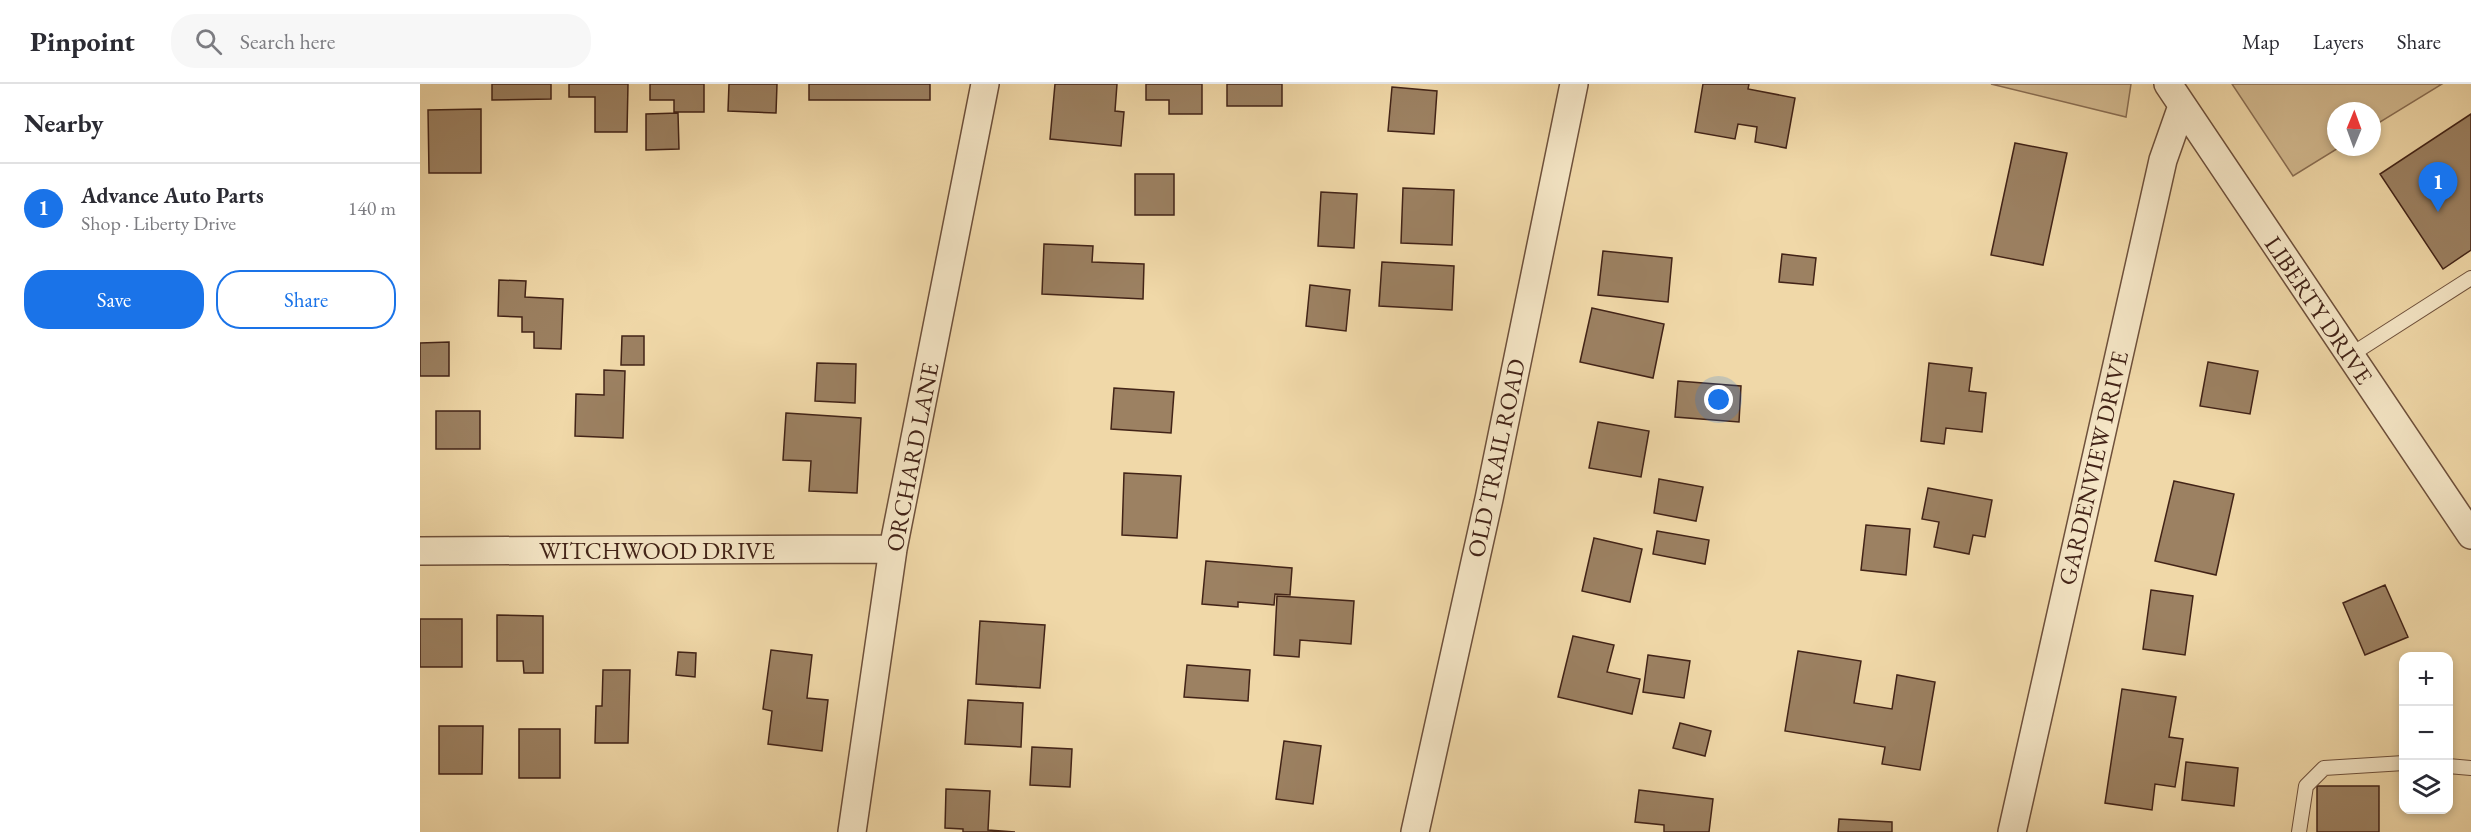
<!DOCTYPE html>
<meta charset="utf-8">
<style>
:root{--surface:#fff;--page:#f7f7f7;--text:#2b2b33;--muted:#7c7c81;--line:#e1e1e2;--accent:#1a73e8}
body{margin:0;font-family:"EB Garamond",serif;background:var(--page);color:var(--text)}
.controls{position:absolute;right:18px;bottom:18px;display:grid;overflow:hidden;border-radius:12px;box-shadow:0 3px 9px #0003}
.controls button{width:54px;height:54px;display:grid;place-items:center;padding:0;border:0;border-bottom:2px solid var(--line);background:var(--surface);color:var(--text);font:30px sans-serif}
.compass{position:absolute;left:1907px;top:18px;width:54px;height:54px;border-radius:50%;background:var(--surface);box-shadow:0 3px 9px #0003;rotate:1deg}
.you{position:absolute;left:1299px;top:316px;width:21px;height:21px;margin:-15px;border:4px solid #fff;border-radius:50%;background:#1a73e8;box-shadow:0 0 0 9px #1a73e833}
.badge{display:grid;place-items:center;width:39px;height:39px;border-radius:50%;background:var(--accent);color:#fff;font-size:20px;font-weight:700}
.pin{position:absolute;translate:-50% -50px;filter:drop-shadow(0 2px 3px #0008)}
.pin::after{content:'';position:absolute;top:32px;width:21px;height:18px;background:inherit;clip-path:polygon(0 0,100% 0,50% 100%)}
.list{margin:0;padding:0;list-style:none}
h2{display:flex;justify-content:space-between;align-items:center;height:78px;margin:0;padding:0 24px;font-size:26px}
h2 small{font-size:20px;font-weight:400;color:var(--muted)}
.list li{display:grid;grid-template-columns:39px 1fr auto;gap:18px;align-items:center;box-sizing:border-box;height:90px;padding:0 24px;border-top:2px solid var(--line)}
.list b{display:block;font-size:22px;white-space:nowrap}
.list p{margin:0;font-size:20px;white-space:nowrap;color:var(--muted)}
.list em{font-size:20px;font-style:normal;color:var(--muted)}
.actions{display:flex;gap:12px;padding:18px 24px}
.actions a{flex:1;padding:14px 0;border:2px solid var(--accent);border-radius:24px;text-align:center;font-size:21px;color:var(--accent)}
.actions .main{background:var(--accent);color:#fff}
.icon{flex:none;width:33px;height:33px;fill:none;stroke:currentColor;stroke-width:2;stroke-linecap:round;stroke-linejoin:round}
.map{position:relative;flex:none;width:2051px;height:748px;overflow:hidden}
header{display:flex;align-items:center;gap:36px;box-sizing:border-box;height:84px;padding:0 30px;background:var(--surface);border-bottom:2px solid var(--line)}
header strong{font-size:28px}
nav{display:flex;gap:33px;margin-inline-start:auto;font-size:21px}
.search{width:420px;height:54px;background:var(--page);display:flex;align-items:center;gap:15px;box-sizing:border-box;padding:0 21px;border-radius:24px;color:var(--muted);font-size:22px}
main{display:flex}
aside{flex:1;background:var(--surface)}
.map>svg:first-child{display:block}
.green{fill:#d2b98f;stroke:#8a6e53;stroke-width:1.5}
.building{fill:#9c8162;stroke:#422317;stroke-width:1.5}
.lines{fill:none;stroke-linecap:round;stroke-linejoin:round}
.service-casing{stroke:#6e503b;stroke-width:16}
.minor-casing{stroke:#6e503b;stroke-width:30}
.service{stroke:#f5e6c6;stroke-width:14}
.minor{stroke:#f5e6c6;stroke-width:27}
.labels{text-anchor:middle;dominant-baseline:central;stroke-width:4.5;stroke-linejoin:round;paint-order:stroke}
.street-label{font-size:24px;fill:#422317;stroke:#f5e6c6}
</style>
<header>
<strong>Pinpoint</strong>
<div class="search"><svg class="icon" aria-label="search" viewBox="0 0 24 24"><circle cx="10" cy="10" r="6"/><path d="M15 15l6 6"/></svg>Search here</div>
<nav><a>Map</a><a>Layers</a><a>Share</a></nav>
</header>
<main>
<aside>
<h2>Nearby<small></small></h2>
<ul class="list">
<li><span class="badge">1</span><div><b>Advance Auto Parts</b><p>Shop · Liberty Drive</p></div><em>140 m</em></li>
</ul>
<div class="actions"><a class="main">Save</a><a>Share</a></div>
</aside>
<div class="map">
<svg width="2051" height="748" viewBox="0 0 2051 748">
<rect width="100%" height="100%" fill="#f0d8a8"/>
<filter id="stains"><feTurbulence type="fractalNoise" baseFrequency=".00333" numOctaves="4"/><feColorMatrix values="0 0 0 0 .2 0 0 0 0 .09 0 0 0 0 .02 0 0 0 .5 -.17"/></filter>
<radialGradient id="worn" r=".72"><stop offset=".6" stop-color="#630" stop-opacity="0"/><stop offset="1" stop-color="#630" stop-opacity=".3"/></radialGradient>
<path class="green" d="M1571,0H1711L1706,33Z
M1812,0H2022L1952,43V27H1916V63H1920L1873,92Z"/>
<path class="building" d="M72,0H131V15L72,16Z
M149,0H208L207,48H175V13H149Z
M230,0H284V28H254V16H230Z
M309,0H357L356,29L308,27Z
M389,0H510V16H389Z
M635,0H697L695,27L704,28L701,62L630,55Z
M726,0H782V30H749V16H726Z
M807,0H862V22H807Z
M1283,0H1329L1328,5L1375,14L1366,64L1335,58L1337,43L1318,40L1315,55L1275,48Z
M972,3L1017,7L1014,50L968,47Z
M61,25V89H9L8,26Z
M258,29L259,65L226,66V30Z
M2051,30V166L2023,185L1960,90Z
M1595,59L1647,69L1623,181L1571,171Z
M715,90H754V131H715Z
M983,104L1034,106L1032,161L981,159Z
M901,108L937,110L934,164L898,162Z
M624,160L673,162L672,178L724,180L723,215L622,210Z
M1183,167L1252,174L1248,218L1178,211Z
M1362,170L1396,174L1393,201L1359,198Z
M962,178L1034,182L1032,226L959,222Z
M79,196L106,197L105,213L143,215L141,265L114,264V248H102V233L78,232Z
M890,201L930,206L926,247L886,242Z
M1172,224L1244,240L1233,294L1160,278Z
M202,252H224V281H201Z
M29,258V292H0V259Z
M1788,278L1838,287L1830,330L1780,322Z
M397,279L436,280L435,319L395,317Z
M1509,279L1552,284L1549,307L1566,309L1562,348L1526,344L1524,360L1501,357Z
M184,286L205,287L203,354L155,352L156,310L184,311Z
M1258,297L1321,302L1319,338L1255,333Z
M694,304L754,308L751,349L691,345Z
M16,327H60V365H16Z
M366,329L441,334L437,409L389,407L391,377L363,376Z
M1178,338L1229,347L1221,393L1169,384Z
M704,389L761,392L757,454L702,451Z
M1239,395L1283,403L1276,437L1234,429Z
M1754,397L1814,410L1796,491L1735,477Z
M1508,404L1572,416L1565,453L1553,451L1549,470L1514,463L1519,438L1502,435Z
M1446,441L1490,445L1486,491L1441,486Z
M1237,447L1289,456L1285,480L1233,470Z
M1174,454L1222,465L1210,518L1162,507Z
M786,477L872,484L870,511L855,510L854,521L818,518V523L782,520Z
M1965,501L1988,553L1945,571L1923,519Z
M1731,506L1773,512L1765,571L1723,565Z
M857,512L934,517L931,560L880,556L879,573L854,571Z
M77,531L123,532V589H104L103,577H77Z
M0,535H42V583H0Z
M560,537L625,541L620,604L556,600Z
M1153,552L1194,561L1187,588L1220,595L1212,630L1138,613Z
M351,566L392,571L387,614L408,616L402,667L348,660L352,627L343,625Z
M1378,567L1441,577L1434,619L1472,625L1477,591L1515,598L1500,686L1462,680L1465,663L1365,647Z
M258,568L276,569L275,593L256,591Z
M1228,571L1270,577L1264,614L1223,608Z
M767,581L830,586L828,617L764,613Z
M183,586H210L208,659H175L176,622H182Z
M1702,605L1756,613L1749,653L1763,655L1755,703L1735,700L1732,726L1685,719Z
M548,616L603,619L601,663L545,660Z
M1260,639L1291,647L1285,672L1253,664Z
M19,642H63L62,690H19Z
M99,645H140V694H99Z
M864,657L901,662L893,720L856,715Z
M612,663L652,665L650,703L610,701Z
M1766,678L1818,684L1814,722L1762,716Z
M1897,702H1959V748H1897Z
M526,705L570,707L568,746L595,748H543V745L525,744Z
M1219,706L1293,715L1289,748H1244V741L1215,738Z
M1419,735L1472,738V748H1418Z"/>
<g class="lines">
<defs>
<path id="service" d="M1929,272L2051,194
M2028,682L2051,684
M1879,748L1886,702L1904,684L1984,679"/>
<path id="minor" d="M1748,0L2051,451
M0,467L473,465
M432,748L473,465L565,0
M995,748L1069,415L1154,0
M1592,748L1743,76L1762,22"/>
</defs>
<use href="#service" class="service-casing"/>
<use href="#minor" class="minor-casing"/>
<use href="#service" class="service"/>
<use href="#minor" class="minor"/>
</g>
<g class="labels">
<g class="street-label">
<text transform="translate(1899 226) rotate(56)">LIBERTY DRIVE</text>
<text transform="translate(492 373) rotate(-79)">ORCHARD LANE</text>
<text transform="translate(1076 374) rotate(-78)">OLD TRAIL ROAD</text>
<text transform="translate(1673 384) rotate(-77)">GARDENVIEW DRIVE</text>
<text x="237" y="466">WITCHWOOD DRIVE</text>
</g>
</g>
<rect width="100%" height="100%" filter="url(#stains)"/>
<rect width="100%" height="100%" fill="url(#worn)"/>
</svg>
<div class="controls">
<button>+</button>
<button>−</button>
<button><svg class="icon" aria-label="layers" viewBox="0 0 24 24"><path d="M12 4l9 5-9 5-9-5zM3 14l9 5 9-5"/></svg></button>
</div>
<svg class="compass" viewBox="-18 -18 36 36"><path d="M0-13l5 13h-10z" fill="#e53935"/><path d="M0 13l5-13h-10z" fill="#7c7c81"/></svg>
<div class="you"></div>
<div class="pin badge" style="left:2018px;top:128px">1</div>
</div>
</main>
